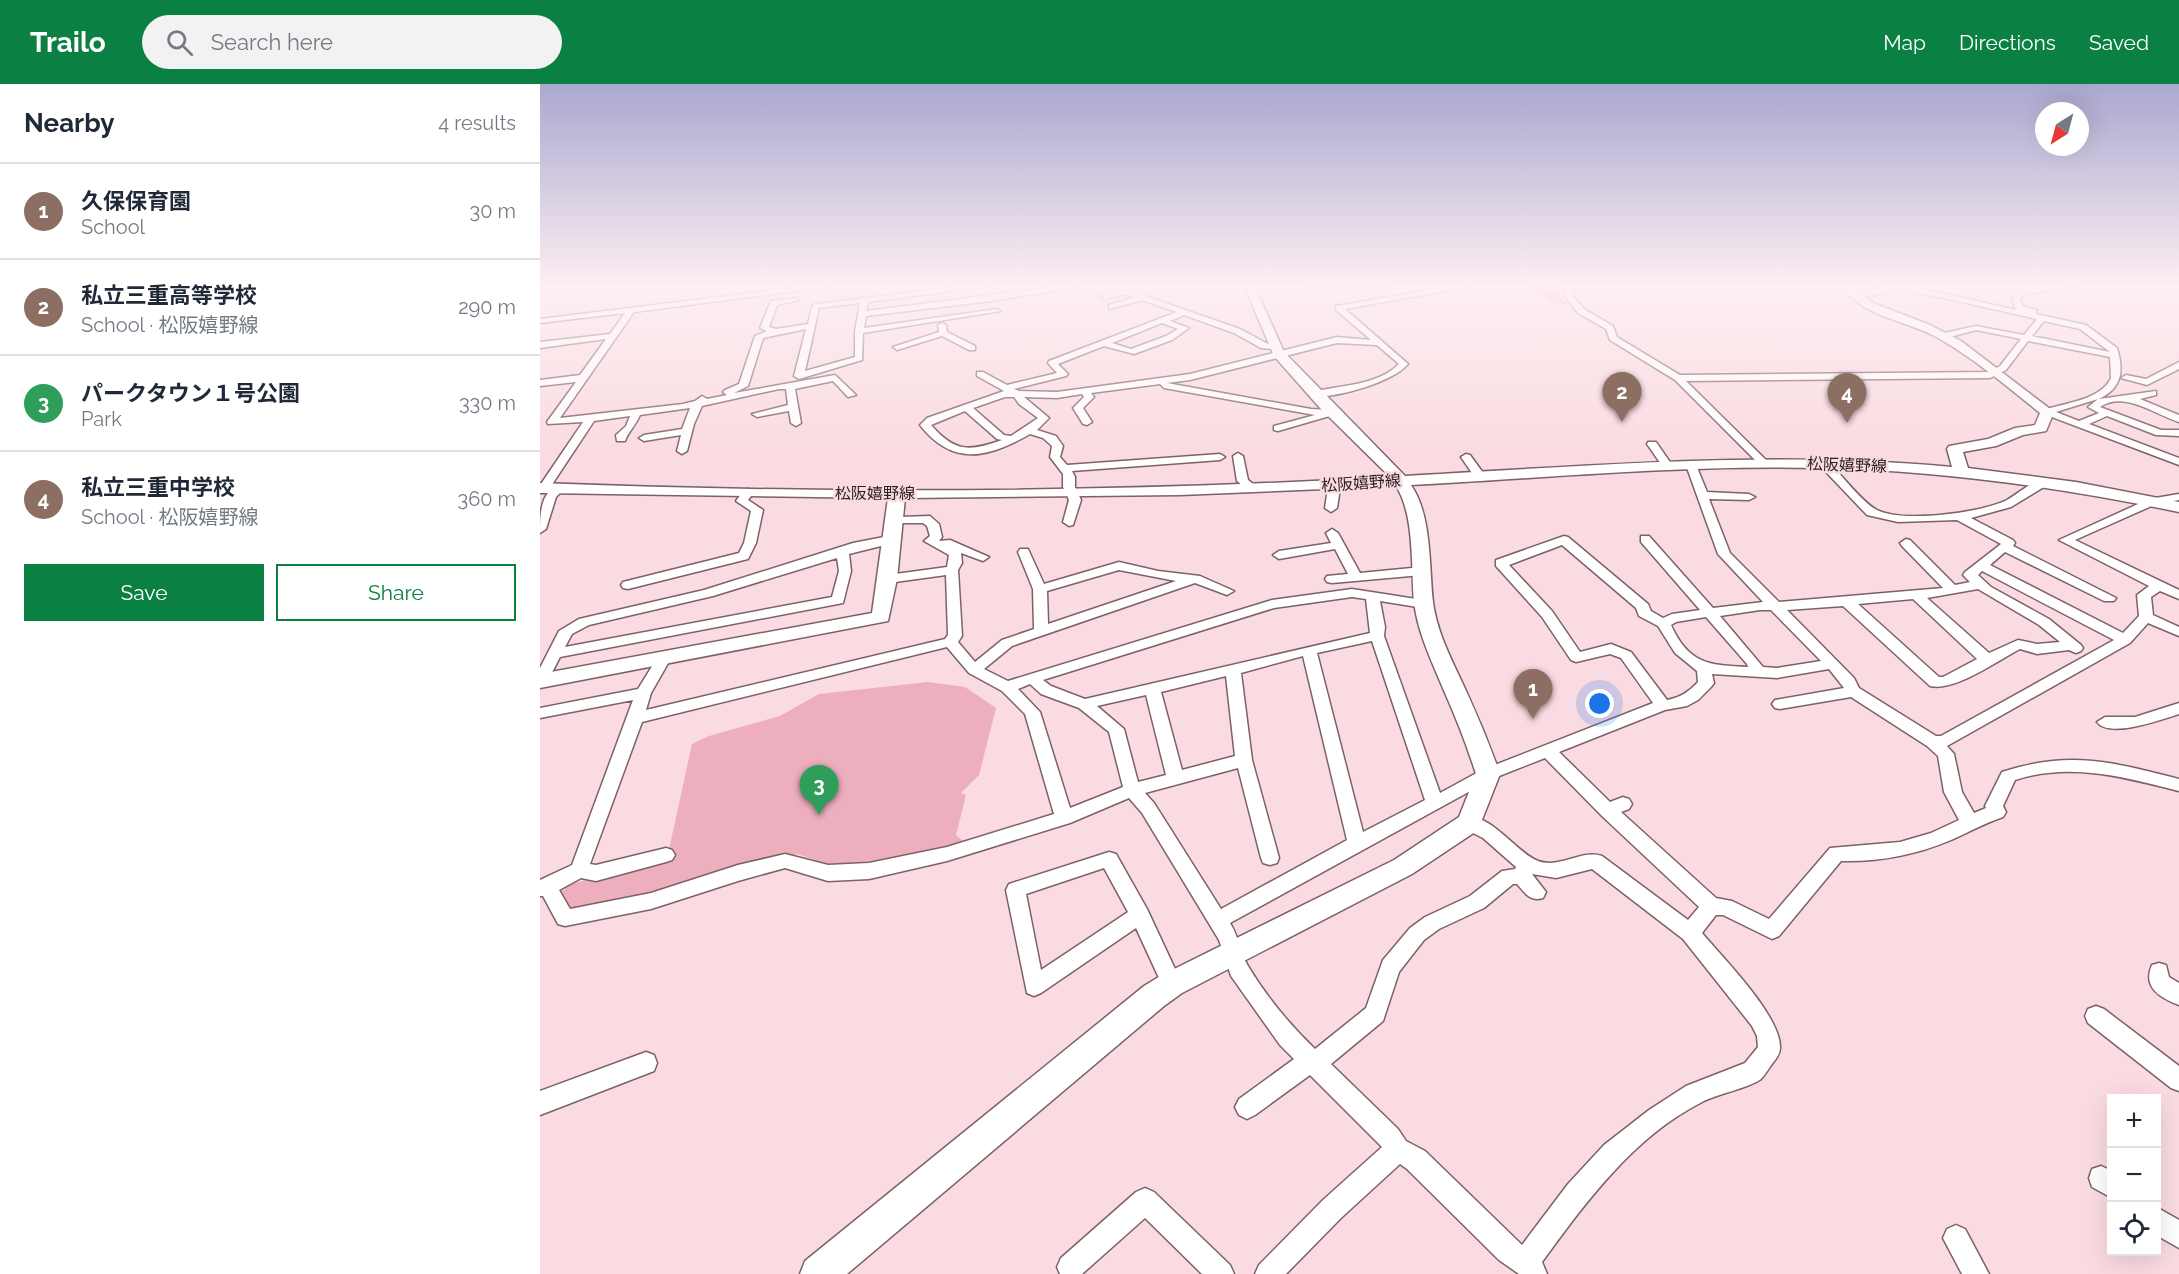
<!DOCTYPE html>
<meta charset="utf-8">
<style>
:root{--surface:#fff;--page:#f2f2f3;--text:#1f2937;--muted:#747a83;--line:#e0e1e3;--accent:#0b8043}
body{margin:0;font-family:Raleway,"Noto Sans JP",sans-serif;background:var(--page);color:var(--text)}
.controls{position:absolute;right:18px;bottom:18px;display:grid;overflow:hidden;border-radius:0px;box-shadow:0 6px 24px #0002}
.controls button{width:54px;height:54px;display:grid;place-items:center;padding:0;border:0;border-bottom:2px solid var(--line);background:var(--surface);color:var(--text);font:30px sans-serif}
.compass{position:absolute;left:1495px;top:18px;width:54px;height:54px;border-radius:50%;background:var(--surface);box-shadow:0 6px 24px #0002;rotate:216deg}
.you{position:absolute;left:1060px;top:620px;width:21px;height:21px;margin:-15px;border:4px solid #fff;border-radius:50%;background:#1a73e8;box-shadow:0 0 0 9px #1a73e833}
.badge{display:grid;place-items:center;width:39px;height:39px;border-radius:50%;background:var(--accent);color:#fff;font-size:20px;font-weight:700}
.pin{position:absolute;translate:-50% -50px;filter:drop-shadow(0 2px 3px #0008)}
.pin::after{content:'';position:absolute;top:32px;width:21px;height:18px;background:inherit;clip-path:polygon(0 0,100% 0,50% 100%)}
.list{margin:0;padding:0;list-style:none}
h2{display:flex;justify-content:space-between;align-items:center;height:78px;margin:0;padding:0 24px;font-size:26px}
h2 small{font-size:20px;font-weight:400;color:var(--muted)}
.list li{display:grid;grid-template-columns:39px 1fr auto;gap:18px;align-items:center;box-sizing:border-box;height:96px;padding:0 24px;border-top:2px solid var(--line)}
.list b{display:block;font-size:22px;white-space:nowrap}
.list p{margin:0;font-size:20px;white-space:nowrap;color:var(--muted)}
.list em{font-size:20px;font-style:normal;color:var(--muted)}
.actions{display:flex;gap:12px;padding:18px 24px}
.actions a{flex:1;padding:14px 0;border:2px solid var(--accent);border-radius:0px;text-align:center;font-size:21px;color:var(--accent)}
.actions .main{background:var(--accent);color:#fff}
.icon{flex:none;width:33px;height:33px;fill:none;stroke:currentColor;stroke-width:2;stroke-linecap:round;stroke-linejoin:round}
.map{position:relative;flex:none;width:1639px;height:1190px;overflow:hidden}
header{display:flex;align-items:center;gap:36px;box-sizing:border-box;height:84px;padding:0 30px;background:var(--accent);color:#fff}
header strong{font-size:28px}
nav{display:flex;gap:33px;margin-inline-start:auto;font-size:21px}
.search{width:420px;height:54px;background:var(--page);display:flex;align-items:center;gap:15px;box-sizing:border-box;padding:0 21px;border-radius:33px;color:var(--muted);font-size:22px}
main{display:flex}
aside{flex:1;background:var(--surface)}
.map>svg:first-child{display:block}
.green{fill:#edaebe}
.forest{fill:#e58ba3}
.lines{fill:none;stroke-linecap:round;stroke-linejoin:round}
.stream{stroke:#b57283;stroke-width:2}
.street-casing{stroke:#7c6167;stroke-width:3}
.secondary-casing{stroke:#7c6167;stroke-width:3}
.street{fill:#fff;fill-rule:evenodd}
.secondary{fill:#fff;fill-rule:evenodd}
.labels{text-anchor:middle;dominant-baseline:central;stroke-width:5;stroke-linejoin:round;paint-order:stroke}
.far-street-label{font-size:16px;fill:#2a1f21;stroke:#fadbe1}
</style>
<header>
<strong>Trailo</strong>
<div class="search"><svg class="icon" aria-label="search" viewBox="0 0 24 24"><circle cx="10" cy="10" r="6"/><path d="M15 15l6 6"/></svg>Search here</div>
<nav><a>Map</a><a>Directions</a><a>Saved</a></nav>
</header>
<main>
<aside>
<h2>Nearby<small>4 results</small></h2>
<ul class="list">
<li><span class="badge" style="background:#8d6e63">1</span><div><b>久保保育園</b><p>School</p></div><em>30 m</em></li>
<li><span class="badge" style="background:#8d6e63">2</span><div><b>私立三重高等学校</b><p>School · 松阪嬉野線</p></div><em>290 m</em></li>
<li><span class="badge" style="background:#2e9e5b">3</span><div><b>パークタウン１号公園</b><p>Park</p></div><em>330 m</em></li>
<li><span class="badge" style="background:#8d6e63">4</span><div><b>私立三重中学校</b><p>School · 松阪嬉野線</p></div><em>360 m</em></li>
</ul>
<div class="actions"><a class="main">Save</a><a>Share</a></div>
</aside>
<div class="map">
<svg width="1639" height="1190" viewBox="0 0 1639 1190">
<rect width="100%" height="100%" fill="#fadbe1"/>
<path class="green" d="M388,598L425,603L456,624L439,691L421,709L426,711L416,751L425,759L331,779L292,782L258,770L192,783L136,803L32,827L18,810L31,800L127,775L152,660L169,652L240,632L279,610Z"/>
<path class="forest" d="M762,201H865L844,206H760Z
M984,201H1016L1027,221L1012,218Z"/>
<g class="lines">
<path class="stream" d="M140,218L274,201
M0,235L60,228"/>
<defs>
<path id="street" d="M0,201H10L0,204Z
M278,201H302L94,228L20,334L143,320L155,317L162,312L167,315L187,311L183,308L185,306L199,300L215,252L227,247L220,244L231,217L255,214L259,216L237,221L229,243L236,245L268,240L272,222L276,220L434,201H458L328,218L326,227L528,201H547L452,217L326,232L324,244L457,225L461,227L323,249L322,276L259,295L254,292L266,245L223,254L208,302L194,309L295,291L316,311L308,313L293,297L255,305L261,339L256,342L251,339L249,327L217,333L212,330L248,321L246,305H239L162,322L154,340L147,367L142,370L137,367L141,351L104,357L99,354L104,351L142,345L150,324L100,331C96,341 88,348 85,357H77L76,351L86,342L90,332L54,337L11,402H3L1,400L43,338L8,340L7,338L36,298L0,302V296L40,291L66,255L0,264V258L70,250L85,229L0,239V235ZM320,219L315,247V273L265,287L279,224Z
M586,201H596L588,206L700,245L726,259L737,262L733,265L721,264L694,249L644,231L630,237L649,244L632,256L594,270L564,262L518,280L528,290L526,292L474,305L479,307L517,308L650,290L797,253L831,256L796,226V222L920,201H938L805,225L868,280C853,298 795,315 772,312V308C800,301 837,302 859,280L837,261L797,259L650,296L627,299L771,325L795,326L800,329L738,347L734,346V342L775,331L624,304L620,300L551,309L554,313L543,324L552,338L547,341L543,340L533,324L544,313L542,310L517,314L484,313L509,334L497,346L516,352L523,362L520,373L527,381L680,370L685,373L680,376L532,387L535,393V403L541,416L533,441L529,442L523,438L529,416L523,403V390L510,373L512,362L503,354L490,350C448,374 413,383 380,341L387,334L464,307L437,292V288H443L467,301L517,289L508,279L509,277L637,228L602,216L569,225V221L595,213L584,210L565,215L561,213ZM622,239L638,245L626,252L591,265L572,259ZM465,313H474L479,320L498,334L471,352L464,351L433,324ZM425,327L457,355L462,356C428,368 415,368 391,341Z
M1028,201H1036L1032,211L1044,225L1073,242L1077,253L1140,291L1448,288L1460,282L1481,255L1436,246L1403,255L1399,252L1400,250L1436,242L1484,251L1497,235L1359,204L1342,210L1314,213L1310,211C1318,207 1357,201 1366,201L1476,226L1472,215C1487,198 1520,201 1542,201L1485,210L1480,215L1482,222L1497,226L1496,230L1546,241L1577,264C1584,287 1582,304 1559,315L1616,307V311L1600,315L1639,331V338C1616,331 1584,306 1560,323L1621,346H1639V352L1616,351L1567,332L1549,340L1639,374V381L1504,330V326C1524,319 1561,316 1571,294L1570,273L1488,257L1466,286L1450,294L1146,297L1229,379L1220,381L1135,296L1070,256L1066,245L1038,229L1024,211ZM1504,237L1540,245L1570,268L1492,252ZM1558,315L1548,323L1559,329L1539,337L1516,328Z
M402,239L406,241L407,248L435,262V266H429L402,252L357,266L353,263L399,248L398,241Z
M1639,278V285L1607,301L1581,294L1586,291L1606,295Z
M1108,358H1116L1132,381L1131,383H1123L1107,360Z
M698,369L703,372L708,396L716,402V406H708L697,397L693,372Z
M926,370L930,371L946,393L944,395H936L921,373Z
M1288,377L1292,378L1294,384C1305,395 1323,419 1337,426C1363,439 1441,429 1467,416C1478,410 1494,394 1507,397V401L1471,423L1431,434L1473,456L1475,459L1473,462L1576,514L1574,517H1564L1465,468L1450,481L1583,549L1599,532L1597,511L1609,502L1519,456L1609,415L1639,410V416L1616,420L1535,456L1639,506V515L1620,507L1611,513L1613,531L1639,543V552L1608,539L1590,559L1407,662L1414,670L1422,708L1434,729L1446,724L1445,722L1462,688C1529,666 1573,678 1639,695V707C1584,693 1530,678 1475,696L1463,722L1466,728L1463,733C1445,739 1429,748 1411,756C1376,771 1339,778 1301,777L1239,852L1232,855L1183,831H1176L1162,849C1183,874 1241,932 1240,964C1240,970 1236,975 1232,980C1229,984 1225,991 1221,995C1209,1004 1177,1010 1162,1018C1093,1053 1046,1118 1002,1178L1007,1190H979L959,1176L867,1085L860,1080L801,1134L746,1190H715L719,1181L783,1116L842,1063L770,991L715,1031L707,1035L699,1031L695,1023L699,1015L754,975L740,961L691,892L679,856L602,729L589,714L530,739L407,777L329,795L288,797L245,784L198,797L111,825L25,842L18,840L3,812H0V796L32,781L93,616L0,634V624L98,605L119,571L124,569L131,574L111,609L106,626L405,555L408,551L406,491L348,499L341,495L348,491L407,483L409,471L384,457L390,452L387,442L383,439H360V433L390,432L399,440L402,453L399,457L410,456L449,473L443,477L421,469L422,479L418,486L422,552L418,558L435,578L462,556L494,545L493,505L478,468L480,465H488L504,500L579,478L618,487L660,492L694,507L687,511L655,499L472,562L444,585L468,597L732,516L812,505L889,517L891,520L884,524L840,517L845,543L844,552L900,709L942,686L1113,619L1081,574L1070,570L1036,578L1031,576L1002,533L956,482V476L1024,452L1028,453L1108,520L1111,527L1123,534L1132,530L1160,526L1101,458V452H1109L1173,524L1223,518L1178,470L1146,381L1147,379L1156,381L1167,408L1209,410L1215,413L1209,416L1169,415L1190,469L1239,518L1403,504L1362,462L1360,459L1366,455L1370,456L1415,501L1430,498L1423,491L1425,488L1461,460L1417,436L1358,438L1327,431L1285,387L1283,380ZM1022,461L1096,524L1099,532L1118,542L1135,569L1157,587L1158,598C1150,607 1140,614 1127,616L1091,568L1071,560L1040,568L1012,527L969,481ZM579,486L636,497L508,540L507,507ZM1442,487L1574,556L1401,652H1396L1319,604L1314,594L1247,526L1303,522L1390,602C1414,608 1457,577 1480,565L1497,570L1529,566L1536,569L1541,567L1543,564L1541,561L1509,535L1451,503L1438,491ZM1438,505L1499,541L1520,558L1497,560L1478,556L1449,569L1387,514ZM812,513L826,515L830,549L545,615L511,602L503,596L734,524ZM1373,515L1437,575L1403,593H1399L1318,520ZM1220,526H1231L1281,577L1237,584L1223,583L1180,532ZM1166,533L1207,580L1208,583C1170,581 1149,581 1131,541L1136,538ZM832,557L885,716L823,748L777,569ZM407,563L429,589L462,607L485,630L514,730L407,763L329,779L288,781L245,770L198,781L111,809L30,825L19,806L41,794L56,797L126,778L132,776L135,771L132,766L126,764L56,781L50,780L102,638ZM763,572L807,756L681,825L614,719L605,709L698,684L721,774L723,779L730,781L737,779L739,774L712,676L701,589ZM1289,585L1304,604L1235,616L1232,620L1235,624L1240,625L1311,613L1387,662L1398,672L1404,708L1419,736L1391,749L1360,758L1290,764L1229,835L1192,817L1176,814L1081,728L1089,725L1092,720L1089,715L1083,713L1070,718L1019,668L1125,626L1147,622L1158,616L1171,603L1174,599L1172,590L1237,594ZM686,592L695,672L642,686L621,608ZM490,600L501,610L539,624L569,648L583,703L530,724L500,628L478,605ZM606,611L626,691L598,698L584,645L557,622ZM1005,674L1062,732L1159,823L1148,836L1062,772C1041,765 1020,785 998,777C975,768 949,726 923,734L920,739L923,744L943,754L976,783L975,785L962,787L930,812L885,833L870,844L843,876L826,924L775,965C750,941 726,912 708,882C700,869 699,853 690,839L954,694ZM1052,785L1143,855L1212,942L1217,952L1218,963L1205,979L1146,1002L1109,1026L1064,1061L1028,1100L982,1161L885,1067L866,1057L858,1045L791,980L843,937L859,888L884,856L899,845L944,824L973,800H977C985,809 990,818 1003,814L1006,808L992,790L1016,794Z
M791,398L797,401L799,411L797,424L791,428L785,424L787,411L785,401Z
M18,402L24,405L16,413L6,445L0,449C0,432 0,408 18,402Z
M208,405L214,408L208,416L223,426L216,459L208,475L88,505L83,504L81,501L83,498L199,469L204,459L211,427L196,417L204,406Z
M792,445L798,449L820,489L882,483L888,487L882,491L792,499L787,498L785,495L787,492L808,490L795,465L739,475L733,471L739,467L791,459L786,449Z
M349,452L355,456L353,459L309,470L311,487L303,519L20,573L6,600L0,602V584L19,547L39,535L164,506L313,459ZM297,474L299,487L292,513L25,563L32,550L49,541L173,512Z
M1639,619V630C1623,635 1569,655 1557,638L1565,633H1595Z
M569,768L576,770L607,825L642,900L639,907L632,910L625,907L596,844L501,909L494,912L487,909L466,806L469,800ZM564,784L588,828L501,886L486,810Z
M1619,879L1626,881L1629,893L1639,899V921C1620,914 1602,903 1612,881Z
M1556,922L1564,925L1639,982V1007L1631,1004L1548,939L1545,932L1548,925Z
M106,968L114,971L117,979L114,987L0,1031V1007Z
M1561,1082L1572,1087V1114L1552,1103L1549,1094L1552,1085Z
M605,1104L614,1108L690,1181L694,1190H662L605,1134L542,1190H520L517,1183L521,1174L596,1108Z
M1616,1123L1639,1136V1164L1616,1151Z
M1416,1141L1425,1145L1449,1190H1422L1403,1154L1407,1145Z"/>
<path id="secondary" d="M704,201H714L744,268L865,392C1048,382 1230,366 1412,383L1407,365L1409,362L1448,355L1475,344L1495,341L1500,329C1468,303 1436,276 1400,255C1368,236 1322,234 1301,201H1311L1333,219L1390,241L1421,257L1514,328L1506,347L1483,351L1456,362L1423,368L1428,384L1536,398L1639,418V428C1519,403 1398,386 1275,384C1140,381 1005,394 871,401C892,431 889,483 893,518C897,550 914,580 927,609C939,635 950,662 960,690L938,746L872,790L642,909L624,922L307,1190H260L265,1177L604,902L622,891L854,776L919,733L936,690C927,662 917,636 905,609C893,580 878,550 874,518C871,484 875,431 856,402L640,411L365,414L357,495L348,537L0,604V590L332,529L348,414L0,409V399C283,410 568,409 850,393L780,324L734,272Z"/>
</defs>
<use href="#street" class="street-casing"/>
<use href="#secondary" class="secondary-casing"/>
<use href="#street" class="street"/>
<use href="#secondary" class="secondary"/>
</g>
<linearGradient id="sky" x2="0" y2="1"><stop stop-color="#aba8d0"/><stop offset="0.55" stop-color="#fdeff2"/><stop offset="1" stop-color="#fdeff2" stop-opacity="0"/></linearGradient>
<rect width="1639" height="368" fill="url(#sky)"/>
<g class="labels">
<g class="far-street-label">
<text transform="translate(1307 381) rotate(2)">松阪嬉野線</text>
<text transform="translate(821 399) rotate(-4)">松阪嬉野線</text>
<text x="335" y="409">松阪嬉野線</text>
</g>
</g>
</svg>
<div class="controls">
<button>+</button>
<button>−</button>
<button><svg class="icon" aria-label="locate" viewBox="0 0 24 24"><circle cx="12" cy="12" r="6"/><path d="M12 2v4M12 18v4M2 12h4M18 12h4"/></svg></button>
</div>
<svg class="compass" viewBox="-18 -18 36 36"><path d="M0-13l5 13h-10z" fill="#e53935"/><path d="M0 13l5-13h-10z" fill="#747a83"/></svg>
<div class="you"></div>
<div class="pin badge" style="left:993px;top:635px;background:#8d6e63">1</div>
<div class="pin badge" style="left:1082px;top:338px;background:#8d6e63">2</div>
<div class="pin badge" style="left:279px;top:731px;background:#2e9e5b">3</div>
<div class="pin badge" style="left:1307px;top:339px;background:#8d6e63">4</div>
</div>
</main>
